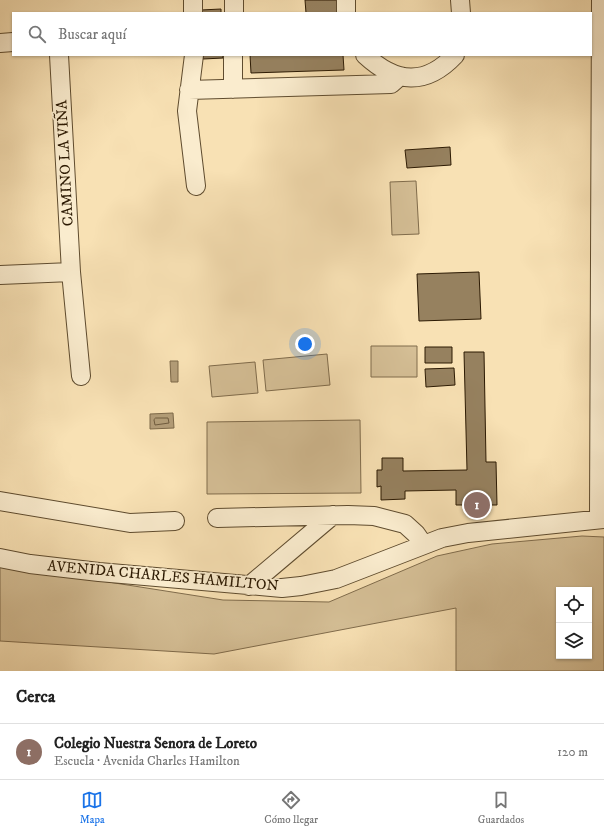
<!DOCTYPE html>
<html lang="es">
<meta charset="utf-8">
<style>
:root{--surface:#fff;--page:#f2f2f2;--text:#222;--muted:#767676;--line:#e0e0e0;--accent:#1a73e8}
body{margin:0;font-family:"IM FELL DW Pica",serif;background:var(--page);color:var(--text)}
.controls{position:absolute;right:12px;bottom:12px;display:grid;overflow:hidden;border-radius:0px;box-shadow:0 1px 3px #0004}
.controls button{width:36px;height:36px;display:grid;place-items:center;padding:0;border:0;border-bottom:1px solid var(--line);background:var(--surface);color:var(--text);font:20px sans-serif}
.you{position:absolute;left:305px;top:344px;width:14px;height:14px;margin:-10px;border:3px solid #fff;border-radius:50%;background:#1a73e8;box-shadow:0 0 0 6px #1a73e833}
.badge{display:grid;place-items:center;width:26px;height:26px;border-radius:50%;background:var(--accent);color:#fff;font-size:13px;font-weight:700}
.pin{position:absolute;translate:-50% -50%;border:2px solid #fff;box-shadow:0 1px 4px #0006}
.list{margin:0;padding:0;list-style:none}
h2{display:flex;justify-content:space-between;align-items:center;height:52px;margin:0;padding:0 16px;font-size:17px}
h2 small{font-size:13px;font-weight:400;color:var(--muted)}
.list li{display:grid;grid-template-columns:26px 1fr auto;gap:12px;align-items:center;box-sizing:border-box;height:56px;padding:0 16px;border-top:1px solid var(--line)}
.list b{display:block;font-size:15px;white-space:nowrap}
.list p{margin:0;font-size:13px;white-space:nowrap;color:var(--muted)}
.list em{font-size:13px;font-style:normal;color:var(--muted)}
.icon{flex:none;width:22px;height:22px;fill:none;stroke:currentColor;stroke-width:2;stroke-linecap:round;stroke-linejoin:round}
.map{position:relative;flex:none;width:604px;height:671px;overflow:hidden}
.search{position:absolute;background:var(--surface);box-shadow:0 1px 3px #0004;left:12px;right:12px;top:12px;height:44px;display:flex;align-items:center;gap:10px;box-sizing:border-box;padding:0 14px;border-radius:0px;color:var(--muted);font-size:15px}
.sheet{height:108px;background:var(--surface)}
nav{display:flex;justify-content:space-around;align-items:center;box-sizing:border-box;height:56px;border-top:1px solid var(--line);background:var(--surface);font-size:11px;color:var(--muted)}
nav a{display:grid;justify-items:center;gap:2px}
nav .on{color:var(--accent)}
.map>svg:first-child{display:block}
.green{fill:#d5bf96;stroke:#806c4c;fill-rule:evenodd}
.water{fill:#b39d78;stroke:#7d6949}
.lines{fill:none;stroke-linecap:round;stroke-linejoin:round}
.shore{stroke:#705c3e;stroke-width:1}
.building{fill:#96815f;stroke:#2c1a03}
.minor-casing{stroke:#5f4c2f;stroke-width:20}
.minor{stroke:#faecce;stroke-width:18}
.labels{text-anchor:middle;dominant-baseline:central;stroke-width:3.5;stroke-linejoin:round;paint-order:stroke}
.street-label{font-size:15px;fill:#2c1a03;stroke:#faecce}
</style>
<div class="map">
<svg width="604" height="671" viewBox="0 0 604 671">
<rect width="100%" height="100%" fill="#f8e1b4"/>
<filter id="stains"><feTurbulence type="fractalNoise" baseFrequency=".005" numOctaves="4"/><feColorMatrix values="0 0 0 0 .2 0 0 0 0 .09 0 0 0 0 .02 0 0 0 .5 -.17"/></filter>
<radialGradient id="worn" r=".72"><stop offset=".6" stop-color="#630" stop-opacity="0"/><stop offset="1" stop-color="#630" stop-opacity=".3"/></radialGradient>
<path class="green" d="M416,181L419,234L392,235L390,182Z
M371,346H417V377H371Z
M327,354L330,385L266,391L263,360Z
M255,362L258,393L212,397L209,366Z
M360,420L361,493L207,494V422Z
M582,536L604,537V671H456V608L214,654L0,641V565L223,600L329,602L437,556L492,544ZM559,590H589V656H559Z"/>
<path class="water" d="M170,361H178V382H171Z
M173,413L174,428L150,429V414Z"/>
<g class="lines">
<path class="shore" d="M156,418H168L169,423L155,425L154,420Z"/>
</g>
<path class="building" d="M305,0H341L342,13H306Z
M221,9V13H201V10Z
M203,55H223V58L203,59Z
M250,55H343L344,70L251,73Z
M450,147L451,165L407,168L405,150Z
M479,272L481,319L419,321L417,274Z
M425,347H452V363H425Z
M464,352H484L486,462H496L497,505H456V490L405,491V499L381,500V486L377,487V470H382V458H403V471L467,470Z
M454,368L455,385L426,387L425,369Z"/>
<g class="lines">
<defs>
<path id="minor" d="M193,0V13
M460,0L461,13
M234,13V0
M346,13V0
M0,43L13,42
M59,55L71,272L81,376
M194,55L187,111L196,186
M365,55C396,84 426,86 455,55
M233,89V55
M189,90L391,84L400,76
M0,275L71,272
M0,501L130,523L175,521
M217,518L348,515L374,516L405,524L416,534L423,544
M599,519L601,0
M0,558L30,564L99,572L282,588L301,586L336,579L442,538L468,533L604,519
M249,586L333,515"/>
</defs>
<use href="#minor" class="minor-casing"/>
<use href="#minor" class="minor"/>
</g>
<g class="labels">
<g class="street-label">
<text transform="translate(65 163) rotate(-93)">CAMINO LA VIÑA</text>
<text transform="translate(163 576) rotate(5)">AVENIDA CHARLES HAMILTON</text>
</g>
</g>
<rect width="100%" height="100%" filter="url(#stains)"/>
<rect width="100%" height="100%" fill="url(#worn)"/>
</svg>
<div class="controls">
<button><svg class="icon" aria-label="locate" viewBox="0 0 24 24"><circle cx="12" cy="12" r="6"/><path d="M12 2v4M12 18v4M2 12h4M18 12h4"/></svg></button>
<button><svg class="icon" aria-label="layers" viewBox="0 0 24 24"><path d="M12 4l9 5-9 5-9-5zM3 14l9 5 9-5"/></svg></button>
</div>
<div class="you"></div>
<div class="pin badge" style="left:477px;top:505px;background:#8d6e63">1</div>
<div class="search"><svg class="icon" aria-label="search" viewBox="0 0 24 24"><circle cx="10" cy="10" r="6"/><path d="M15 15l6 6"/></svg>Buscar aquí</div>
</div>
<section class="sheet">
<h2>Cerca<small></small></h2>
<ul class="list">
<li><span class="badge" style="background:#8d6e63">1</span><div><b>Colegio Nuestra Senora de Loreto</b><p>Escuela · Avenida Charles Hamilton</p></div><em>120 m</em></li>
</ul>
</section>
<nav>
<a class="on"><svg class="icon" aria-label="map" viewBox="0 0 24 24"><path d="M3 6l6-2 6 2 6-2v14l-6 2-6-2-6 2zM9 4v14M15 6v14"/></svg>Mapa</a>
<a><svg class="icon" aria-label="directions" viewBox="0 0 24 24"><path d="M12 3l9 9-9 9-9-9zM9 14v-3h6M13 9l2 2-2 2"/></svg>Cómo llegar</a>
<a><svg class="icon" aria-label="saved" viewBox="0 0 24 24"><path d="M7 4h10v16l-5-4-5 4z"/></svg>Guardados</a>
</nav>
